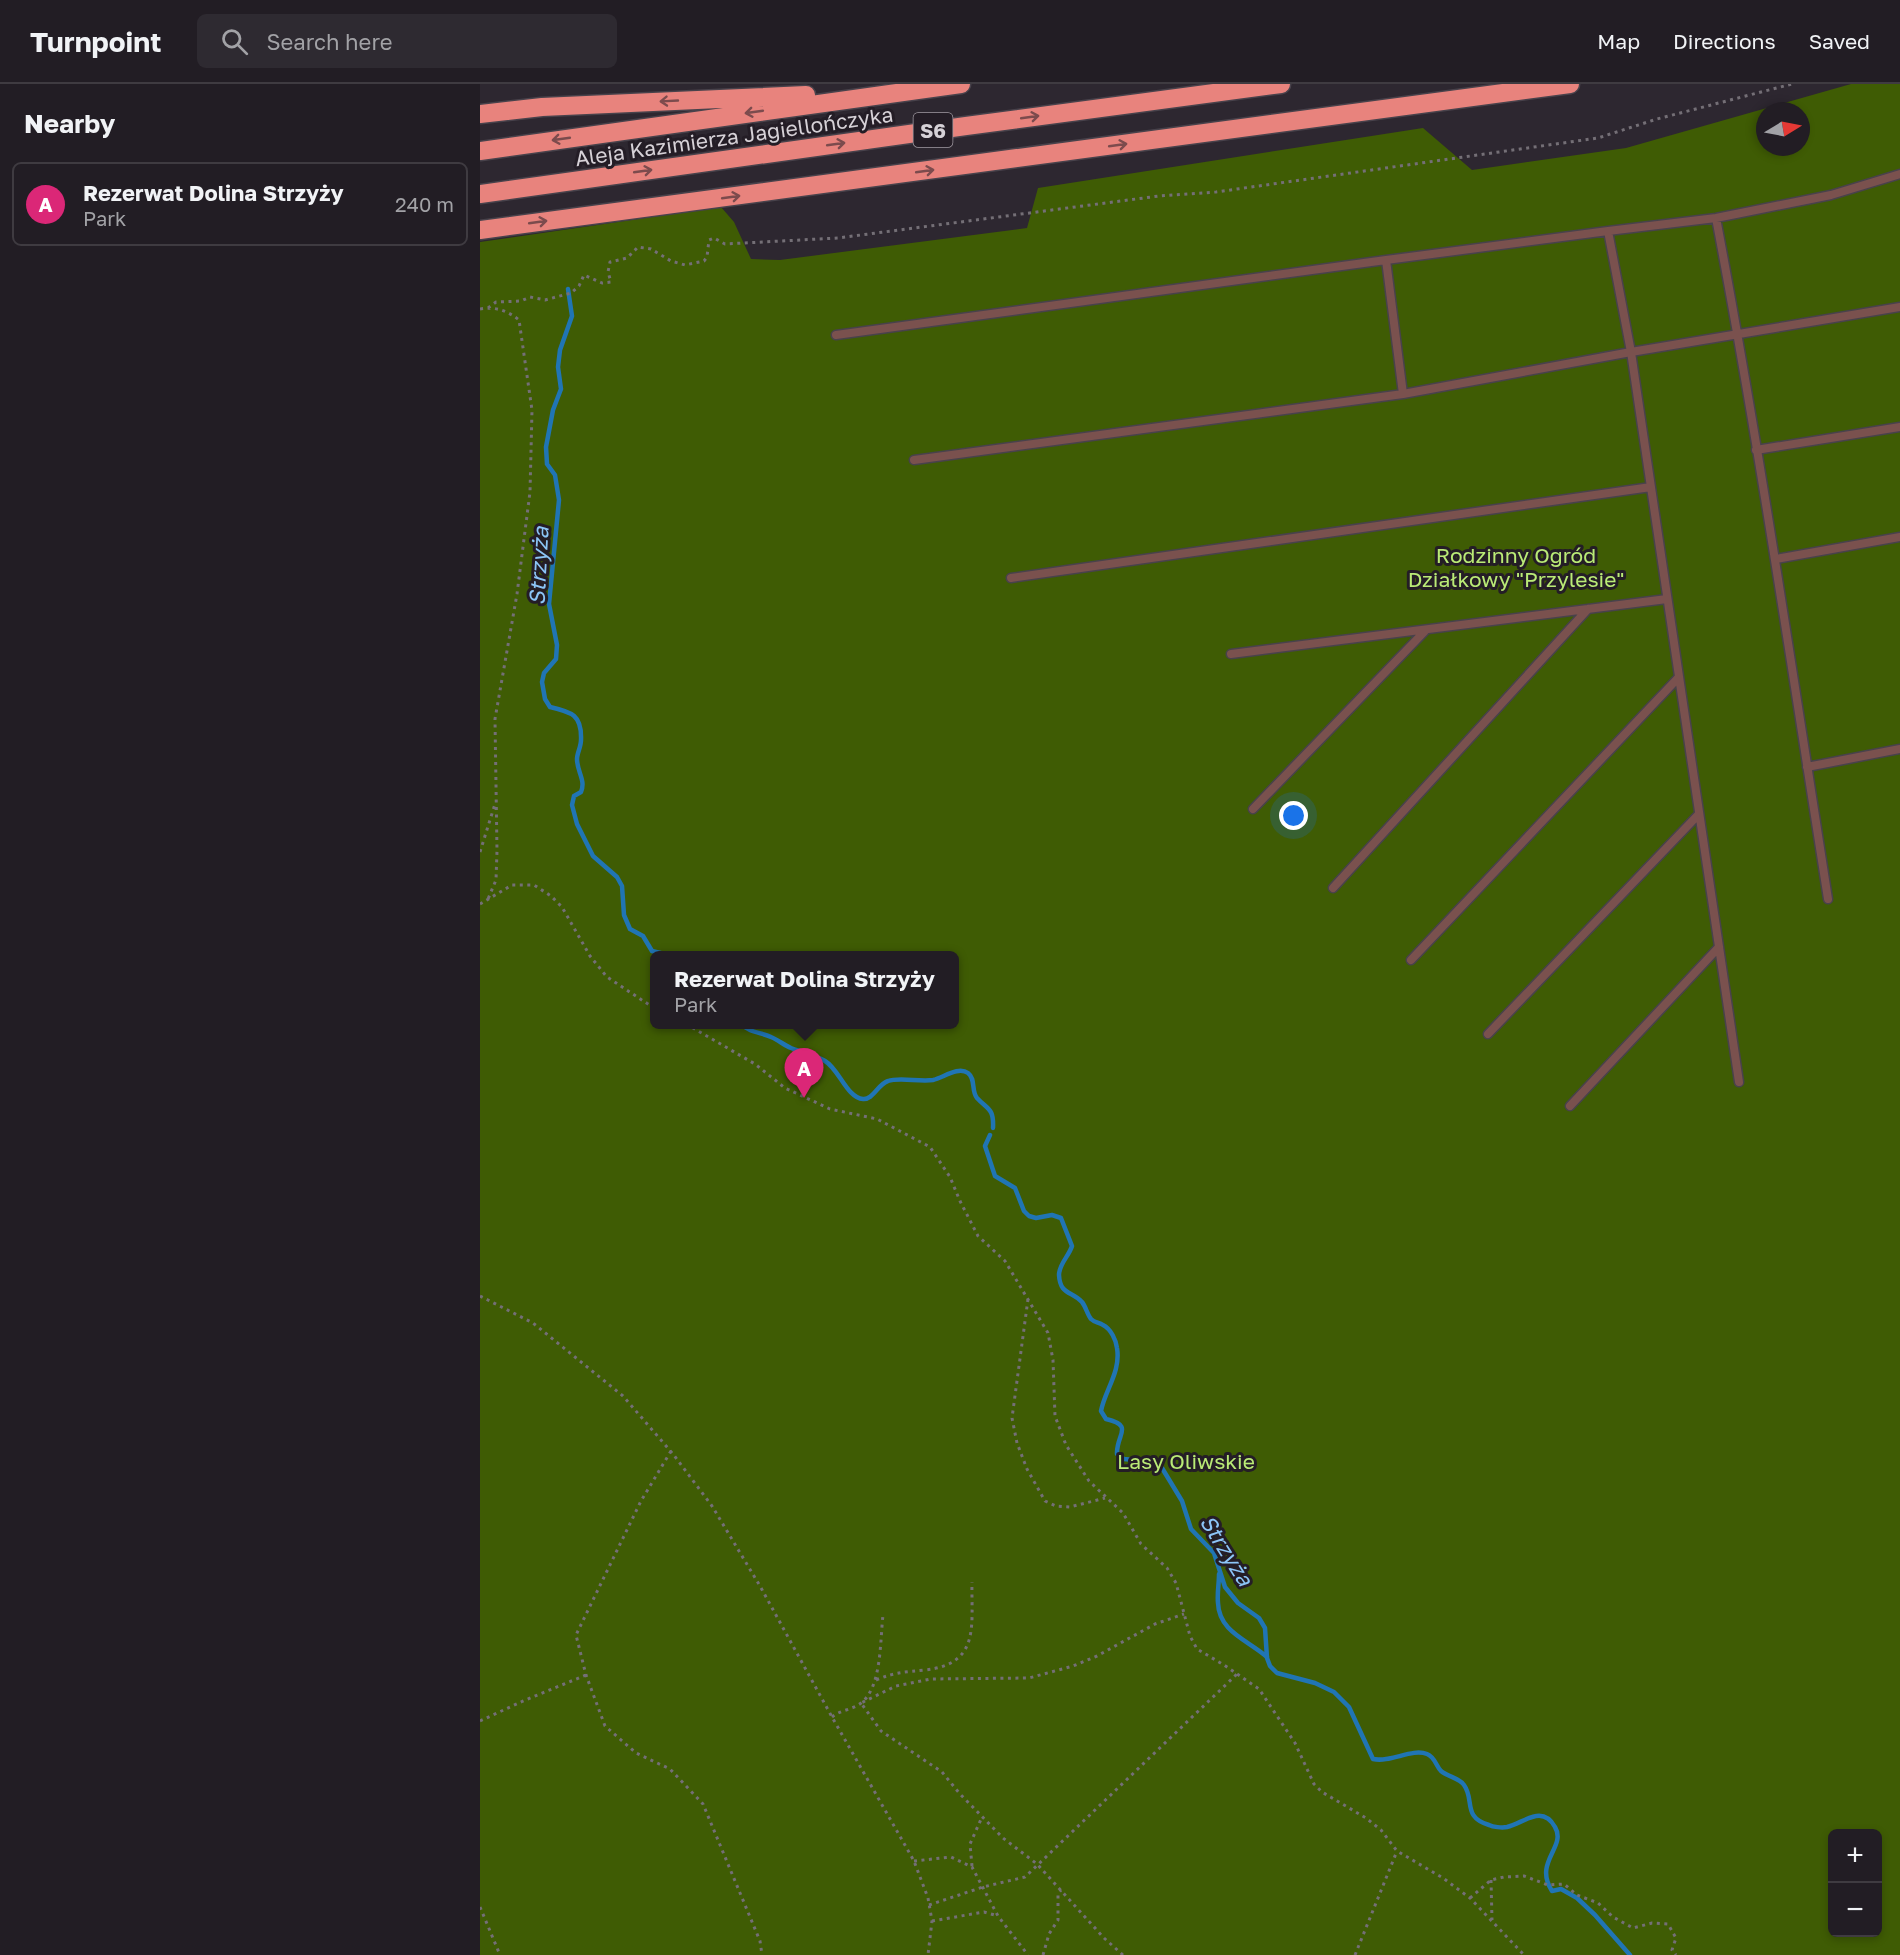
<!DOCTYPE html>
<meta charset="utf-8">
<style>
:root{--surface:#221d24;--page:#2e2a31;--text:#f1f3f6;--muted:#a2a2a6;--line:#3f3b41;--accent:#db2777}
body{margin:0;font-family:"Golos Text",sans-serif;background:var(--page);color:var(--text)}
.controls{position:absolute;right:18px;bottom:18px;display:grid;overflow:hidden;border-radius:9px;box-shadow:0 3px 9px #0003}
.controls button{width:54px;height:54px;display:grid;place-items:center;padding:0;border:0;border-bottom:2px solid var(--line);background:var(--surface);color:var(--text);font:30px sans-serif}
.compass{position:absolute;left:1276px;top:18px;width:54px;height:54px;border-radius:50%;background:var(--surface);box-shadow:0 3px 9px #0003;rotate:80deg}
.you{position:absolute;left:814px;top:732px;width:21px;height:21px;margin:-15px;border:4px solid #fff;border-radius:50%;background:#1a73e8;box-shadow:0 0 0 9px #1a73e833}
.badge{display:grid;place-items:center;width:39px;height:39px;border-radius:50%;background:var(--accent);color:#fff;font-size:20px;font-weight:700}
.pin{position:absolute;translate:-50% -50px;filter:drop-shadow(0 2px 3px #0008)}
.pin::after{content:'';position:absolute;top:32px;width:21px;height:18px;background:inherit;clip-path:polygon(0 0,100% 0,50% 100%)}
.popup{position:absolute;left:170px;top:867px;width:309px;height:78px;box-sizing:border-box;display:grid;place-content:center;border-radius:9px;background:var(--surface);filter:drop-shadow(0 2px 4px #0005);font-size:20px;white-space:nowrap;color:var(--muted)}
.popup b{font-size:22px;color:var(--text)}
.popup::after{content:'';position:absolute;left:50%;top:100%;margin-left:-12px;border:12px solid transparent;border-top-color:var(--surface)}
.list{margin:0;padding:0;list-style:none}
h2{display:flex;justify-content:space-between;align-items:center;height:78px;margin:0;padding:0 24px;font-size:26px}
h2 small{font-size:20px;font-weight:400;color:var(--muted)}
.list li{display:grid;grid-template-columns:39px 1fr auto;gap:18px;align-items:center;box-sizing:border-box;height:84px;margin:0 12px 12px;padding:0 12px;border:2px solid var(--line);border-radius:9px}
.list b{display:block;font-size:22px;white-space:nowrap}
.list p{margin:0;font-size:20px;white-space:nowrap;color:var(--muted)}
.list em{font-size:20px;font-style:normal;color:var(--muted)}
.icon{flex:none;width:33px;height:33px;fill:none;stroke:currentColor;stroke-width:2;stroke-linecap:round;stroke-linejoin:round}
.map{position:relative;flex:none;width:1420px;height:1871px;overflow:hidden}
header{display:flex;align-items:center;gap:36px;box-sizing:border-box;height:84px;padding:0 30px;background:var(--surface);border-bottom:2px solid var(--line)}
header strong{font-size:28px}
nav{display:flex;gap:33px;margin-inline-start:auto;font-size:21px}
.search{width:420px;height:54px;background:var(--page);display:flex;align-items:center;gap:15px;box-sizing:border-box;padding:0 21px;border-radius:9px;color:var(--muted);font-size:22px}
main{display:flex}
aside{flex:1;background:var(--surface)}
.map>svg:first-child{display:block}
.green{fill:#3f5c04;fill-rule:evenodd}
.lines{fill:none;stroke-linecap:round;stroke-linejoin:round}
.stream{stroke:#2075b4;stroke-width:4.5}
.lane-casing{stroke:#48424b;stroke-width:11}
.highway-casing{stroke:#48424b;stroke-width:21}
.path{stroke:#746f76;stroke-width:3;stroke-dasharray:3 4.5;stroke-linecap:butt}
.lane{stroke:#7a514e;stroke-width:8}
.highway{stroke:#e8837d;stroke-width:18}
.oneway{stroke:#7c4b4d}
.labels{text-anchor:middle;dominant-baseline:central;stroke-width:6;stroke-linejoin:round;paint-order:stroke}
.shield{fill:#241d26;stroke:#a19ba2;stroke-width:1.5}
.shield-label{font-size:20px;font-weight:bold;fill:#d6d1d7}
.street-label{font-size:21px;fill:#d6d1d7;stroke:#241d26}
.park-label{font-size:21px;fill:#baeb76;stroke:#241d26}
.water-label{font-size:22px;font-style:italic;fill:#8cc5f7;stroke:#241d26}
</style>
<header>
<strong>Turnpoint</strong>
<div class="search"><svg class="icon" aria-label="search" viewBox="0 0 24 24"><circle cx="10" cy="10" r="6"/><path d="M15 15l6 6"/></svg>Search here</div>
<nav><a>Map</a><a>Directions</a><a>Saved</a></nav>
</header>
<main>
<aside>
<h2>Nearby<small></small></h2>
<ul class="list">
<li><span class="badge">A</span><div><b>Rezerwat Dolina Strzyży</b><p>Park</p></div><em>240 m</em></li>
</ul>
</aside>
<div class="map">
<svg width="1420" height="1871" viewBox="0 0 1420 1871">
<rect width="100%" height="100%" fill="#2d2730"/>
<path class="green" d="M1371,0H1420V1871H0V158L241,123L254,138L271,175L300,176L547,144L558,104L943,44L992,86L1146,64ZM1285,27H1321V63H1285ZM174,872H474V940H174ZM1352,1750H1398V1848H1352Z"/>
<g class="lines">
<path class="stream" d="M88,205L92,232L80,266L78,283L81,305L73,326L66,363L67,380L75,391L79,416L69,520L77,561L76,575L64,589L62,598L65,615L70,623C92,628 102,631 101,656C101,663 97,669 97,675C97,688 106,696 101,708L94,712L92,721L97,740L113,772L137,793L142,802L144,831L150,845L163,852L172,867L193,872
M262,940C269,949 281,948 291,953C298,956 304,961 311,964C322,968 335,971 345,977C359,985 367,1014 383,1015C393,1016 398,1000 408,997C419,993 439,998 453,996C463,994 478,982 488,989C496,995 491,1007 497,1014C508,1026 514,1024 513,1044
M510,1051L505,1062L515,1092L535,1104L544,1127L549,1132L556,1134L572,1131L581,1134L592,1162C589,1172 579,1180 579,1191C580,1211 592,1207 602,1218C606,1223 607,1230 611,1235C615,1239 619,1238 623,1241C631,1245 636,1256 637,1264C641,1288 625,1306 621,1327L626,1335C655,1342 636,1350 637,1370L644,1375L673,1378L682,1384L702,1417L711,1445L734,1469L745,1503L758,1519L779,1534L785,1544L787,1574L790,1582L797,1589L835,1599L854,1608L869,1623L893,1675C910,1679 932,1664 947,1670C955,1673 956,1682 961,1687C968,1693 980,1694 984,1701C995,1716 982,1733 1009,1741C1013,1743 1022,1744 1027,1743C1044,1739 1062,1720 1075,1743C1087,1763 1053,1778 1072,1807L1081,1805L1097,1814L1115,1831L1150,1871
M739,1490C739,1500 737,1509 738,1519C739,1548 768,1556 787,1573"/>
<defs>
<path id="lane" d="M1236,134C1279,360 1312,587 1348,815
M1128,147L1236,134L1351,111L1420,90
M906,176L1128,147L1151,268L1259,998
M356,251L906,176L923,310L1151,268L1420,223
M1276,366L1420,343
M434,376L923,310
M1296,475L1420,453
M531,494L1171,403
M751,570L1187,515
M1327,683L1420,665
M773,725L946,546
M853,804L1108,525
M931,876L1199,593
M1008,950L1219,730
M1090,1022L1239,863"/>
<path id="highway" d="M0,30L62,23L326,11
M0,67L481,0
M0,110L486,42L801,0
M0,146L1090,0"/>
</defs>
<use href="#lane" class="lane-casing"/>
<use href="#highway" class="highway-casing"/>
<path class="path" d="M8,224L16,218L41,217L50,213L65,216L91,209L99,202L104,191L122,199L131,198L128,188L130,178L147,174L158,163L171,165L191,177L205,181L224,177L227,173L229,156L234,154L245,160L358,154L679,112L736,108L1118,54L1177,35L1312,0
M0,225C15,222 28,227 39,236L52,326L50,408L37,510L15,635L17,767L16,796L8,815
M0,768L15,720
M0,820L32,801H54L71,812L82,823L110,872L127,893L174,924
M206,940L275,980L305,1004L350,1025L397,1035L450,1063L470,1093L480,1117L498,1152L525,1177L568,1249L573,1276L575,1332L586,1361L609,1397L643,1429L661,1460L687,1484L696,1499L710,1552L717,1565L744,1581L779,1605L815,1659L834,1700L842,1708L886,1734L901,1746L917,1767L963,1794L990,1814L1044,1871
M0,1212L53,1239L143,1312L193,1370L232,1422L280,1502L352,1633L434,1777L448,1814L452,1837L448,1871
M548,1215L532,1334L537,1359L547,1385L565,1417L576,1422L590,1423L625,1414
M191,1367L161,1417L96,1551L106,1591L125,1642L156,1669L190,1685L223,1720L280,1857L282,1871
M396,1596C415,1588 426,1588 445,1586C501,1580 491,1541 492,1498
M352,1633C360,1626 372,1626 381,1619C402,1603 400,1556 403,1531
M0,1637L43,1617L106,1591
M434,1777L471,1773L492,1783L518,1832L548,1871
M492,1782L490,1760L502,1733
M1011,1796L1012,1836
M990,1814L1011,1796L1024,1793L1044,1792L1068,1801L1084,1800L1097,1811L1118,1819L1133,1833L1153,1844L1172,1839L1188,1840L1196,1854L1192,1866L1196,1871
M449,1821L503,1803L545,1793L757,1590
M0,1823L20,1871
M452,1837L504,1828L518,1832
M563,1871L569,1850L578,1836V1810L581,1806
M643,1871L624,1854L557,1780L523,1754L480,1710L462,1688L401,1647L381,1619L416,1602L451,1595L549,1594L593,1582L617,1572L675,1540L704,1530
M875,1871L917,1767"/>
<use href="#lane" class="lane"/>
<use href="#highway" class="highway"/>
</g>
<defs><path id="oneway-shaft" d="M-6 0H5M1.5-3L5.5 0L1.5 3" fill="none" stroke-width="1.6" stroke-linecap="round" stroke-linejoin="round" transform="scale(1.5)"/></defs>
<g class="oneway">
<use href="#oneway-shaft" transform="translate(189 17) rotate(177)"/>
<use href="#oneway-shaft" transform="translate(274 28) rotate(172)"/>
<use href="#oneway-shaft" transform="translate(550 33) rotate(-8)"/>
<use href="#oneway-shaft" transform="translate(81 55) rotate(172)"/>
<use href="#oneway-shaft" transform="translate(356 60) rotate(-8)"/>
<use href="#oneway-shaft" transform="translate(638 61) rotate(-8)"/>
<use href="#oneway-shaft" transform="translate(163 87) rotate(-8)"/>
<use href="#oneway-shaft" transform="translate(445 87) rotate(-8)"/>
<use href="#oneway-shaft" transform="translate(251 113) rotate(-8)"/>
<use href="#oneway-shaft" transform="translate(58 138) rotate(-8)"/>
</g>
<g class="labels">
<rect class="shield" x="433.5" y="29" width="39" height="34" rx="4.5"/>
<g class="shield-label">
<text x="453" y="46">S6</text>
</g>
<g class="street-label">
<text transform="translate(254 52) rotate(-8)">Aleja Kazimierza Jagiellończyka</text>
</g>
<g class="park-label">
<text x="1036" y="471">Rodzinny Ogród<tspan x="1036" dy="24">Działkowy "Przylesie"</tspan></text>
<text x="706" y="1377">Lasy Oliwskie</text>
</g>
<g class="water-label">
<text transform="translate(58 482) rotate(-87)">Strzyża</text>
<text transform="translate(747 1466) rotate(58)">Strzyża</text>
</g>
</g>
</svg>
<div class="controls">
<button>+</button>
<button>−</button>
</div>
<svg class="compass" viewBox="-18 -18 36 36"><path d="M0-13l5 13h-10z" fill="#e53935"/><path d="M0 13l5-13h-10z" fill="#a2a2a6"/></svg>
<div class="you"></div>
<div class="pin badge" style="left:324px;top:1014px">A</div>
<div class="popup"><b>Rezerwat Dolina Strzyży</b>Park</div>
</div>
</main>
